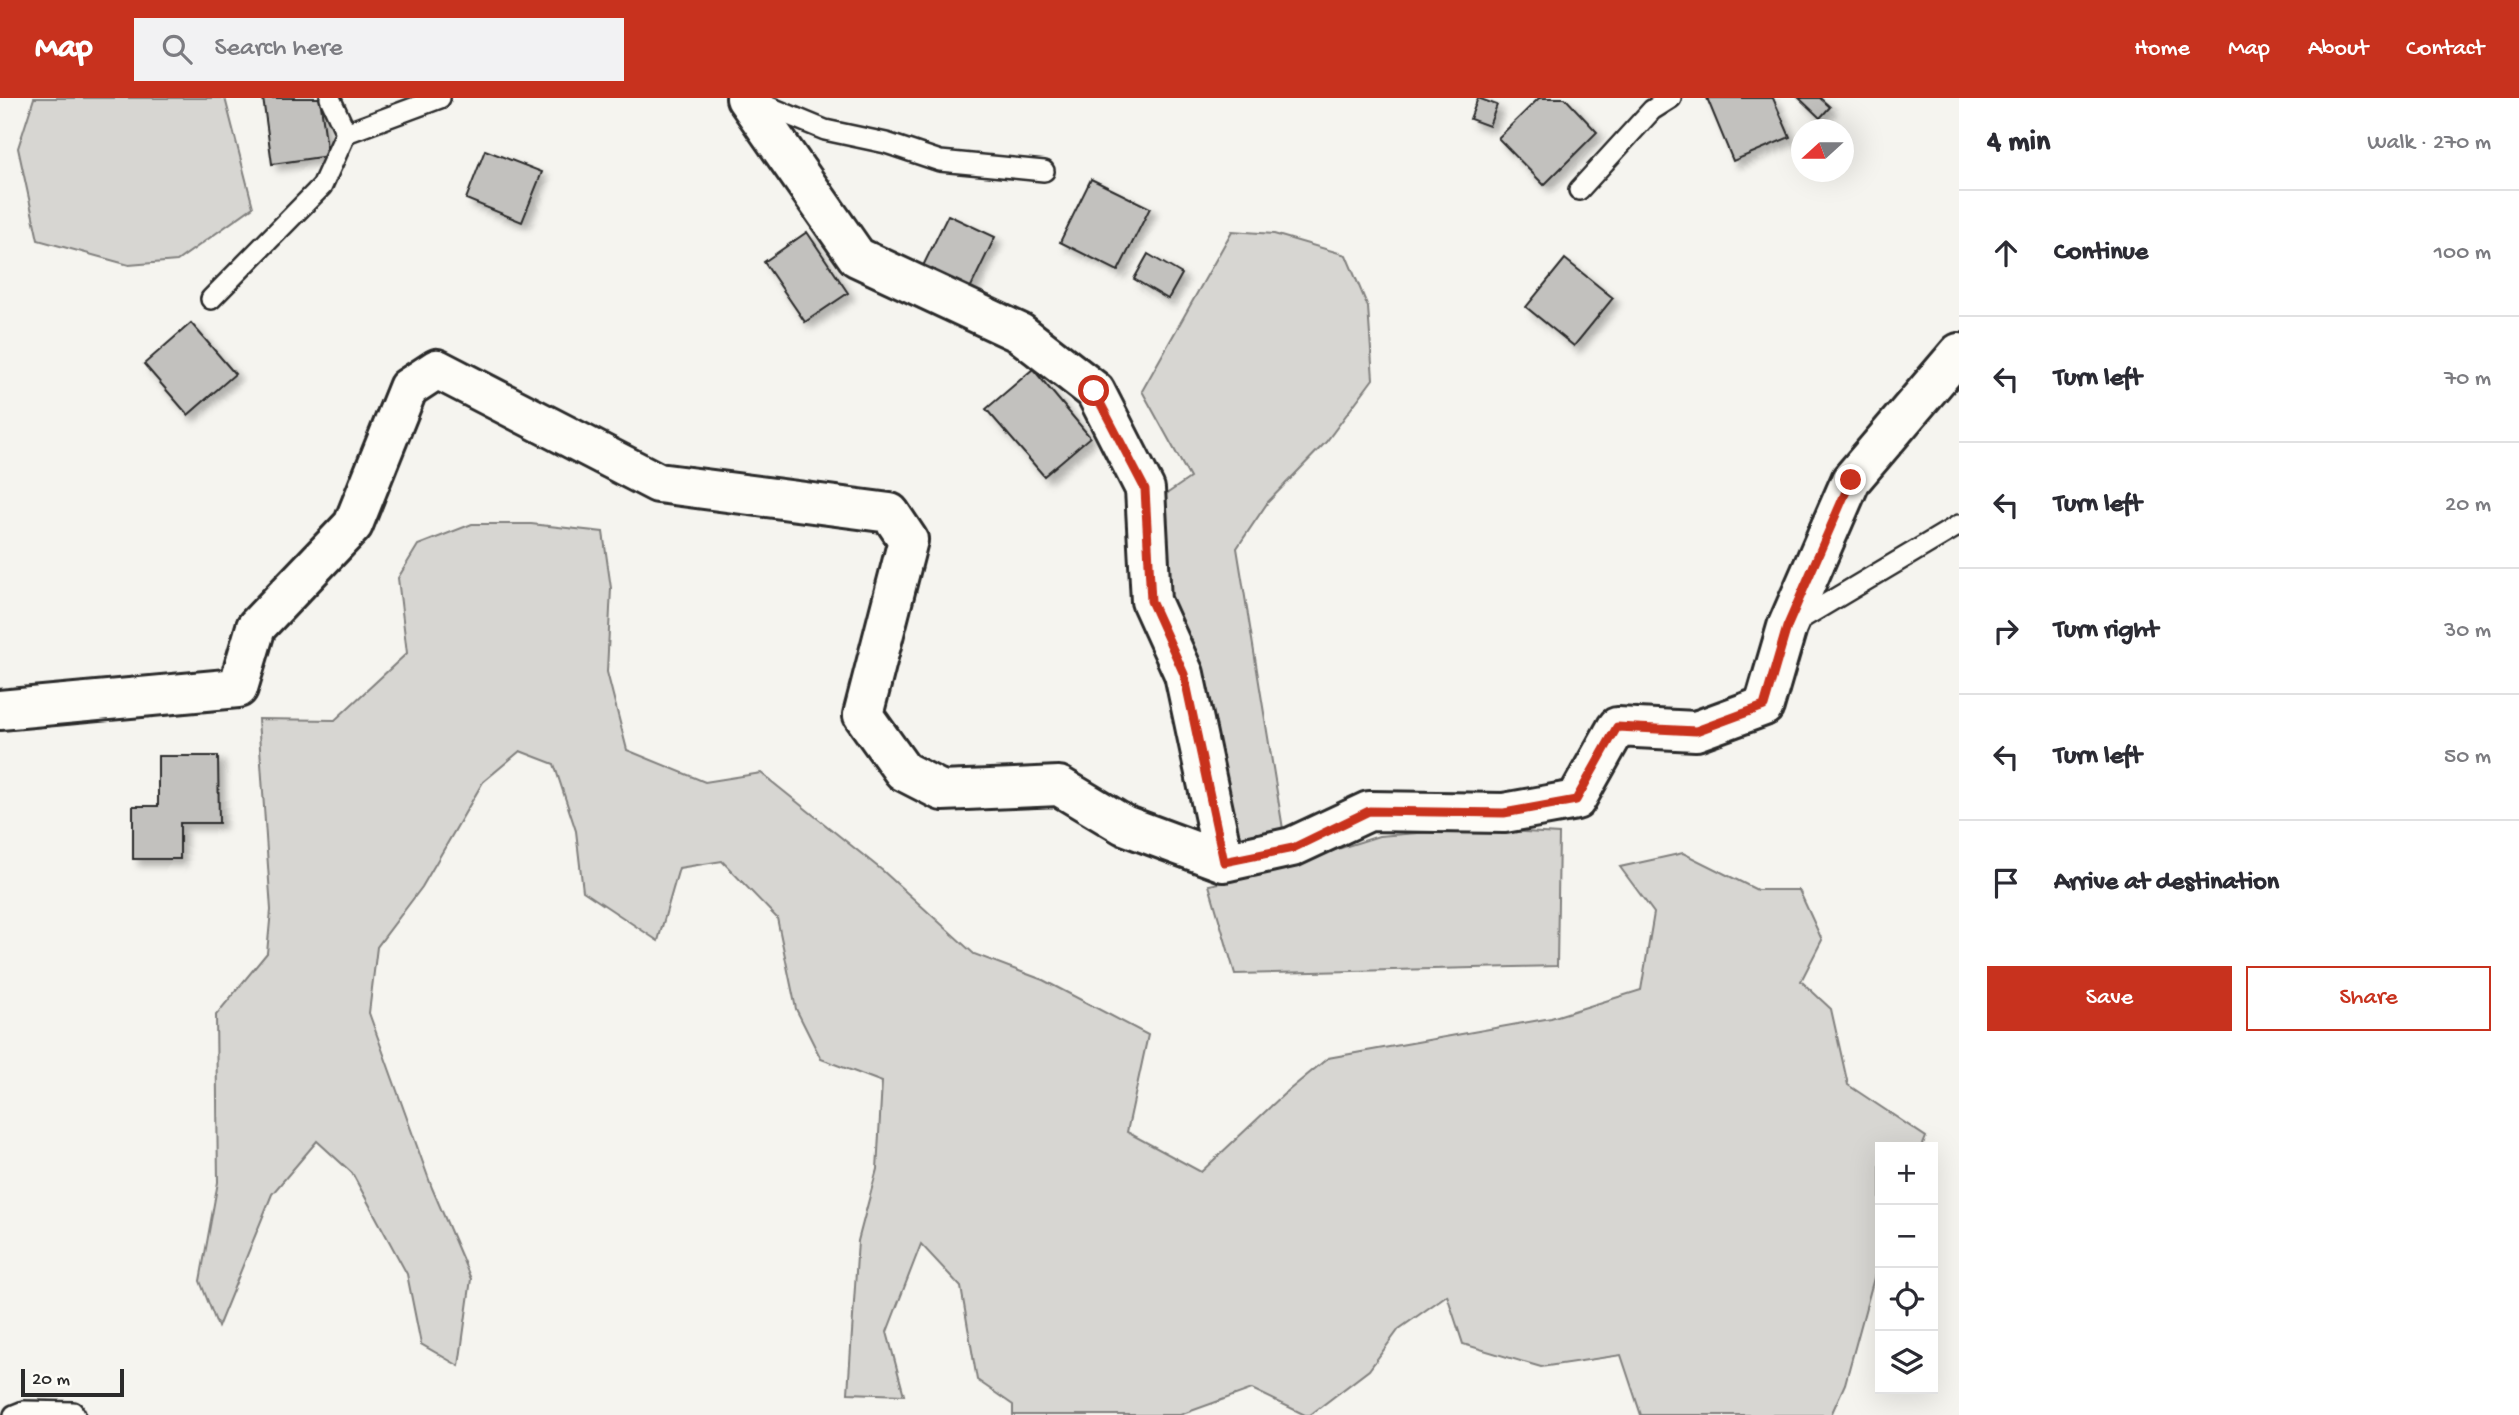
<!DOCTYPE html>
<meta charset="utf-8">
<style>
:root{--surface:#fff;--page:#f2f2f3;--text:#2b2b33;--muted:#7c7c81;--line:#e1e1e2;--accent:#c8321e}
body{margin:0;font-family:"Gochi Hand",sans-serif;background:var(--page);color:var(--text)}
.controls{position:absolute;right:21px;bottom:21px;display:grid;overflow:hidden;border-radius:0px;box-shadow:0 7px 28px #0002}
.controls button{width:63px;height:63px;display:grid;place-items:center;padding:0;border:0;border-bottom:2px solid var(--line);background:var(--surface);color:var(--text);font:35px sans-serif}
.compass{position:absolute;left:1791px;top:21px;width:63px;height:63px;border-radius:50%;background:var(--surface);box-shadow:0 7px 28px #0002;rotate:249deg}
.scale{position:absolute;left:21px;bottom:18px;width:103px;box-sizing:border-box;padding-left:7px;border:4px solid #2b2b2b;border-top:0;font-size:19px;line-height:24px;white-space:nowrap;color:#2b2b2b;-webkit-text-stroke:5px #fdfcf7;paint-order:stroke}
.stop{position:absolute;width:21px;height:21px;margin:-16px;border:5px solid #c8321e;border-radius:50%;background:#fff}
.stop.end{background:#c8321e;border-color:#fff;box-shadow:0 2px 7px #0008}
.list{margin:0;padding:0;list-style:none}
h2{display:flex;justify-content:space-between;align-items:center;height:91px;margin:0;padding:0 28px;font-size:30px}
h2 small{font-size:23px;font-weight:400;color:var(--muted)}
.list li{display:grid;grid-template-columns:46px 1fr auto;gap:21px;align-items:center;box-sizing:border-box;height:126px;padding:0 28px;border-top:2px solid var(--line)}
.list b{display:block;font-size:26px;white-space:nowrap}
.list em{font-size:23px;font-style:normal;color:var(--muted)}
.actions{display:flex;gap:14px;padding:21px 28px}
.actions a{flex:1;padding:16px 0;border:2px solid var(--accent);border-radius:0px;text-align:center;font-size:24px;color:var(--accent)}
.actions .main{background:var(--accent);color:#fff}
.icon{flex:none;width:38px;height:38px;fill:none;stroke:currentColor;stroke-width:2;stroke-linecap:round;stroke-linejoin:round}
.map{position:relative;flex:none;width:1959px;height:1317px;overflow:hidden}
header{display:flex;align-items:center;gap:42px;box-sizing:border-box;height:98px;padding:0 35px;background:var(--accent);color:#fff}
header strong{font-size:33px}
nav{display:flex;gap:38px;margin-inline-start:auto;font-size:24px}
.search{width:490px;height:63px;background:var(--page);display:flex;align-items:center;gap:18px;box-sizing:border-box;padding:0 24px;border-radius:0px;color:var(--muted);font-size:26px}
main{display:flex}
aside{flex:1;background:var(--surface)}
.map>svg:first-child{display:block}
.green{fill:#d7d6d2;stroke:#81807e;stroke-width:2}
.building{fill:#c2c1be;stroke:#2b2b2b;stroke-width:2;filter:url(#shadow)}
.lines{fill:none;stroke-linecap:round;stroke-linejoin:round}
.lane-casing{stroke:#2b2b2b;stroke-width:24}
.street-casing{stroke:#2b2b2b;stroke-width:44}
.lane{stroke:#fdfcf7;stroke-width:19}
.street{stroke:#fdfcf7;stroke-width:38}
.route{stroke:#c8321e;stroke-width:9}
</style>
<header>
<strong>Map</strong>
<div class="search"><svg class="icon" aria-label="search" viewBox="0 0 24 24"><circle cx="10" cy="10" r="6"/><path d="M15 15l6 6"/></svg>Search here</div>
<nav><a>Home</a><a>Map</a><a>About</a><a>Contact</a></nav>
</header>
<main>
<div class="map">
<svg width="1959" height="1317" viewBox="0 0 1959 1317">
<defs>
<filter id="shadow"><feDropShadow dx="6" dy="6" stdDeviation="3.5" flood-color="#0004"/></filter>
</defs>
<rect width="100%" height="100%" fill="#f5f4ef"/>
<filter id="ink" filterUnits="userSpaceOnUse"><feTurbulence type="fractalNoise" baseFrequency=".0143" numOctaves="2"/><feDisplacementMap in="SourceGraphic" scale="14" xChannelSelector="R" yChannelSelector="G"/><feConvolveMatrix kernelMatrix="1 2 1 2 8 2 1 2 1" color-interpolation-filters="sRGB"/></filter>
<g filter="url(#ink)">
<path class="green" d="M34,0H225L253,109L177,163L129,167L38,142L18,50Z
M1232,133L1274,136L1346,157L1368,209L1373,281L1326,344L1268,404L1237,450L1283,731L1242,749L1194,562L1166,502L1156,403L1190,380L1142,293Z
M472,426H531L603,434L611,490L607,574L627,652L705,684L761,675L883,773L974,856L1043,882L1148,937L1127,1034L1201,1074L1283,997L1328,960L1551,920L1641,892L1654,815L1620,769L1683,755L1757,792H1799L1822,842L1801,883L1831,911L1848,987L1926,1039L1922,1049H1880V1158L1845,1286L1831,1317H1641L1621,1257L1541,1269L1463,1246L1447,1197L1399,1231L1369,1272L1310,1317H1305L1252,1291L1180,1317H1013V1307L977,1282L961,1189L921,1146L887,1234L904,1297L848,1295L858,1143L877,1071L882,984L821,961L796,911L777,820L722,763L679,770L658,843L583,793L576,733L554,666L520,653L483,684L422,789L377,849L369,915L432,1090L471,1181L459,1268L421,1246L407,1176L352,1075L317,1043L272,1096L218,1229L200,1183L218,1084L216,917L267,855L271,812L258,621L335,622L407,555L398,480L418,447Z
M1469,731L1559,736L1557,868L1235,876L1209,787L1246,780L1379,738Z"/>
<path class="building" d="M263,0H320L328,58L272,66Z
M1478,0L1497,7L1489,28L1470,21Z
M1539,0H1565L1597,34L1544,87L1498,40Z
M1707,0H1773L1790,39L1733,63Z
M1799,0H1820L1830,9L1820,20Z
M485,52L542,74L522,124L466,101Z
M1091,81L1150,110L1118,173L1060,144Z
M948,117L995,139L966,199L919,176Z
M807,134L848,195L805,224L764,164Z
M1148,156L1182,176L1168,201L1134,181Z
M1565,161L1613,200L1574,248L1526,209Z
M191,225L235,276L188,317L144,266Z
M1033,271L1090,339L1044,378L986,311Z
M158,658H218L219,725H180V761H133V708H158Z"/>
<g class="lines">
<defs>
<path id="lane" d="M330,0L346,35L440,0
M755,3L825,32L886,45L940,63L1044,73
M1579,92L1652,12L1671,0
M211,201L322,88L346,35
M1794,525L1959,427
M14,1317L24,1313L73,1314L75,1317"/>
<path id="street" d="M746,0L857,159L1020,235L1095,293L1145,391L1151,503L1184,576L1224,764
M0,612L238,590L256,529L353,427L408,290L437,271L658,385L890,415L908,442L863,617L903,673L942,693L1059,688L1124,727L1224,764L1292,749L1369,713L1504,715L1576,702L1617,629L1696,633L1764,608L1787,529L1851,382L1959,255"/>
</defs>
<use href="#lane" class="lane-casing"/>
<use href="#street" class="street-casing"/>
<use href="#lane" class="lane"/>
<use href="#street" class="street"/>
</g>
</g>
<g class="lines" filter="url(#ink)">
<path class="route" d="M1094,293L1145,391L1151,503L1184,576L1224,764L1293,750L1369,713L1504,715L1576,702L1617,629L1696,633L1764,608L1787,529L1851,382"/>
</g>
</svg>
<div class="controls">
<button>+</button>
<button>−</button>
<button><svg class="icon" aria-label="locate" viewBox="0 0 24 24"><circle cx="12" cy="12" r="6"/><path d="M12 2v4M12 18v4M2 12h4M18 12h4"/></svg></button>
<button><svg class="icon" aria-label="layers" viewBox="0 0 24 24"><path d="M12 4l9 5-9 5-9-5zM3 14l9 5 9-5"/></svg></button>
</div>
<svg class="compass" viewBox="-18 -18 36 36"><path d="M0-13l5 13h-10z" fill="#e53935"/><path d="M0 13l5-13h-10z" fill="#7c7c81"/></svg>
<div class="scale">20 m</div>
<div class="stop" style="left:1094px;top:293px"></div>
<div class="stop end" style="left:1851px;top:382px"></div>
</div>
<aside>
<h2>4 min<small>Walk · 270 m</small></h2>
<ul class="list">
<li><svg class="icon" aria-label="ahead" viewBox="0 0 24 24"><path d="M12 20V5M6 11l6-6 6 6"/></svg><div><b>Continue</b></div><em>100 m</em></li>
<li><svg class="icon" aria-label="left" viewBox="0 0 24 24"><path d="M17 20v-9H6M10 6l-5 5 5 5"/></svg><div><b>Turn left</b></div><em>70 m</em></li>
<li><svg class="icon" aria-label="left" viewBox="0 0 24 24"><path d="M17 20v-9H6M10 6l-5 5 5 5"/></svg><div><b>Turn left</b></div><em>20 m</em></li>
<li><svg class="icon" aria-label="right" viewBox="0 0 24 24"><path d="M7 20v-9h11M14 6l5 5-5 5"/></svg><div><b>Turn right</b></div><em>30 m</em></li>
<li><svg class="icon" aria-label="left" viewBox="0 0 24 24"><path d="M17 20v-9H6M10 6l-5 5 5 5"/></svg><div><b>Turn left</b></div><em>50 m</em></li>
<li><svg class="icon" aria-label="arrive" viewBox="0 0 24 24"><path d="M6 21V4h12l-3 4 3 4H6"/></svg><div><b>Arrive at destination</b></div></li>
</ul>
<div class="actions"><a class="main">Save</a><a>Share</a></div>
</aside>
</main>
